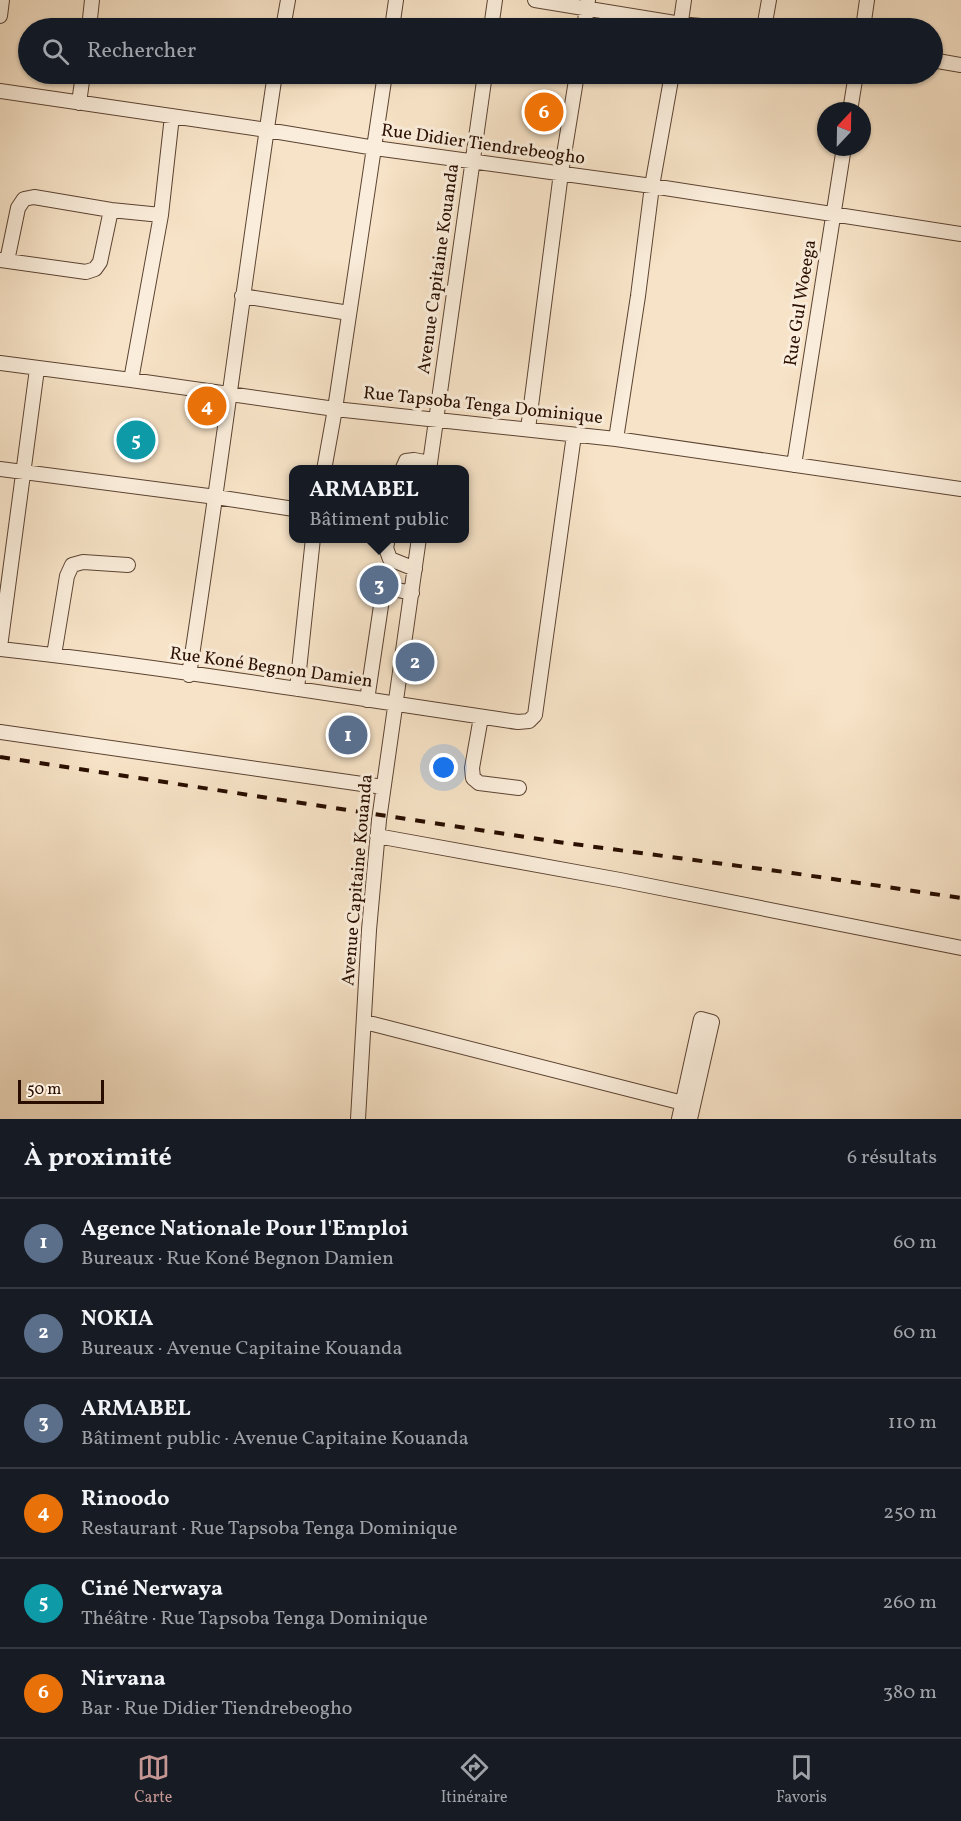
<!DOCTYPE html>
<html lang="fr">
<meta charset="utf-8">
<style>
:root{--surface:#171b24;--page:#242831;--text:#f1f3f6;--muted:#9ea1a6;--line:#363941;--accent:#c59692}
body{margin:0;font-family:Vollkorn,serif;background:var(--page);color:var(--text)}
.compass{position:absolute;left:817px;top:102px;width:54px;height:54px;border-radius:50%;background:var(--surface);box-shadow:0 2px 4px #0004;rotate:22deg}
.scale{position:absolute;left:18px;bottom:15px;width:86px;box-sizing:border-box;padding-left:6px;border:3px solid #290e00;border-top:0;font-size:16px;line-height:21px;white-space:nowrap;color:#290e00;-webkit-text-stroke:4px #faeddb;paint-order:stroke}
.you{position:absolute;left:444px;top:768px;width:21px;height:21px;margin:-15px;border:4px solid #fff;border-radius:50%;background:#1a73e8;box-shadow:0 0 0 9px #1a73e833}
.badge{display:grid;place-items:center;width:39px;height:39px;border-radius:50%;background:var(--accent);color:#fff;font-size:20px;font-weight:700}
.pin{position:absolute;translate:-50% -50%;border:3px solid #fff;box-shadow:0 2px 6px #0006}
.popup{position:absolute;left:289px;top:465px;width:180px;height:78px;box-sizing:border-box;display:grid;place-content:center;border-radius:12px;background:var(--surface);filter:drop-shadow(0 2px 4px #0005);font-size:20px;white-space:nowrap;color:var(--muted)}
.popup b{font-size:22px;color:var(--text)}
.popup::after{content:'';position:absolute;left:50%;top:100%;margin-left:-12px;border:12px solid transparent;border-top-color:var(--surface)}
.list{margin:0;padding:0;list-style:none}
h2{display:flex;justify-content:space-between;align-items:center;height:78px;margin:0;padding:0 24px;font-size:26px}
h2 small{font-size:20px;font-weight:400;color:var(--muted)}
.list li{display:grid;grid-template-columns:39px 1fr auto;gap:18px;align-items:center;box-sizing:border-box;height:90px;padding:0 24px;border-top:2px solid var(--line)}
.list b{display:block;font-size:22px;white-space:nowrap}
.list p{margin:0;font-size:20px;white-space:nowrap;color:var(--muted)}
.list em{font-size:20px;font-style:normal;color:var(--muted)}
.icon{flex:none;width:33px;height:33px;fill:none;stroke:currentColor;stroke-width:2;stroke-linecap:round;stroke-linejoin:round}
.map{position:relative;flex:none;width:961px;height:1119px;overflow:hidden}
.search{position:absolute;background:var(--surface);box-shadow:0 2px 4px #0004;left:18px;right:18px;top:18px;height:66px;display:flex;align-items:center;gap:15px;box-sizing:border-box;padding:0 21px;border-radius:33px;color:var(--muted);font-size:22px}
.sheet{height:618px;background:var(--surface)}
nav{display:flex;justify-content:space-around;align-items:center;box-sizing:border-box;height:84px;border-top:2px solid var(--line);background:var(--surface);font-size:16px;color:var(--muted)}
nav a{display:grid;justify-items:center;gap:3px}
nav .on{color:var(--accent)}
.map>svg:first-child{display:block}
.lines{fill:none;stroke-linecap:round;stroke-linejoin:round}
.minor-casing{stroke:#5c4332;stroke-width:16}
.minor{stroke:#faeddb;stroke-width:14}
.rail{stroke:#290e00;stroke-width:4;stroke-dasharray:10 10;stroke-linecap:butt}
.labels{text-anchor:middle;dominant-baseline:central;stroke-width:6;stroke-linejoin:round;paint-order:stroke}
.street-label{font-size:18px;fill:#290e00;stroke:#faeddb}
</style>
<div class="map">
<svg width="961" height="1119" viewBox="0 0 961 1119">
<rect width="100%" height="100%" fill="#f7e3c7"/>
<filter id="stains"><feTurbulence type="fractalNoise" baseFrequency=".00333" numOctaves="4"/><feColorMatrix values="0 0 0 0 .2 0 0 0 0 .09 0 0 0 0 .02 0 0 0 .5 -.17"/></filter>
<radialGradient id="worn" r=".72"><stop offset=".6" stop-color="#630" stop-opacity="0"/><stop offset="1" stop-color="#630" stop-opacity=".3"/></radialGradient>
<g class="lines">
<defs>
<path id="minor" d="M535,0L681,24L720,28
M0,16L2,0
M89,28L92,0
M283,28L288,0
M392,28L396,0
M491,28L495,0
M584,28L588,0
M680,28L684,0
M764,28L769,0
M863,28L867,0
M932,60L961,65
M0,91L267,130L375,148L652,186L961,234
M79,103L83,74
M850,111L856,74
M0,260L86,272L95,269L100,262L111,210
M7,261L18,208L24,199L34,197L111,210L161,215
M242,296L349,313
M0,363L131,380L335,409L616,439L961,489
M131,380L161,215L172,116
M528,429L561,173L577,74
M616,439L638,296L652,186L672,74
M794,465L844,147
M0,469L216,497L294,509
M324,470L335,409L385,74
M402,470L406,461L414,460L430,463
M429,470L485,74
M388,538L386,548L390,559L415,569
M0,647L37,369
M0,649C173,668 346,697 518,722L529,721L535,715L574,435
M54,655L67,576L72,565L83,562L128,565
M189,675C220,474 245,274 275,74
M297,689L313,538
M367,700L382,599L386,591L393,589L412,593
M481,717L472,768L473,778L479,783L519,788
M0,732L383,787
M377,836L620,880L961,948
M365,1022L683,1103
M358,1119L369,930L379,820L419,538
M679,1119L701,1019L712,1022L690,1119"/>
</defs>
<use href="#minor" class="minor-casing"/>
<use href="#minor" class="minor"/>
<path class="rail" d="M0,757L558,842L792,873L961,898"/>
</g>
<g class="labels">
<g class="street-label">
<text transform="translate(483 145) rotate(8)">Rue Didier Tiendrebeogho</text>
<text transform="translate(439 269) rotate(-82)">Avenue Capitaine Kouanda</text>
<text transform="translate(801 303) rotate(-81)">Rue Gul Woeega</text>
<text transform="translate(483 406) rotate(6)">Rue Tapsoba Tenga Dominique</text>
<text transform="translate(271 668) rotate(8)">Rue Koné Begnon Damien</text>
<text transform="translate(358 880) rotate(-85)">Avenue Capitaine Kouanda</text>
</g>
</g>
<rect width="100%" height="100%" filter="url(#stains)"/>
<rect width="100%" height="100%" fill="url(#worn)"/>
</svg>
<svg class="compass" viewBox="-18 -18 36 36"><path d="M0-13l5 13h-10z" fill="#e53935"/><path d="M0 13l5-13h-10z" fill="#9ea1a6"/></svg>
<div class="scale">50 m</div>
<div class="you"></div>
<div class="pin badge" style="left:348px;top:735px;background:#5c6f8a">1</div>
<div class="pin badge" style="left:415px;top:662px;background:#5c6f8a">2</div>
<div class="pin badge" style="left:379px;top:585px;background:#5c6f8a">3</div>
<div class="popup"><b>ARMABEL</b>Bâtiment public</div>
<div class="pin badge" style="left:207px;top:406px;background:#e8710a">4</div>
<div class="pin badge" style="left:136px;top:440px;background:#0f9aa8">5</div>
<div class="pin badge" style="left:544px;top:112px;background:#e8710a">6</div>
<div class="search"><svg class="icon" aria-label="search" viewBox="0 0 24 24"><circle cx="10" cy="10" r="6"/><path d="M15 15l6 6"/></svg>Rechercher</div>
</div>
<section class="sheet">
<h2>À proximité<small>6 résultats</small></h2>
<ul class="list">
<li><span class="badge" style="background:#5c6f8a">1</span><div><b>Agence Nationale Pour l'Emploi</b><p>Bureaux · Rue Koné Begnon Damien</p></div><em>60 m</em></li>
<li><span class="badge" style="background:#5c6f8a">2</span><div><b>NOKIA</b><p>Bureaux · Avenue Capitaine Kouanda</p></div><em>60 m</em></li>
<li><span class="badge" style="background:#5c6f8a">3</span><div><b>ARMABEL</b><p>Bâtiment public · Avenue Capitaine Kouanda</p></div><em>110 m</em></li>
<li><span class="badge" style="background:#e8710a">4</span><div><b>Rinoodo</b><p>Restaurant · Rue Tapsoba Tenga Dominique</p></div><em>250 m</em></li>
<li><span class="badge" style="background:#0f9aa8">5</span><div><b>Ciné Nerwaya</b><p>Théâtre · Rue Tapsoba Tenga Dominique</p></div><em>260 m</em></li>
<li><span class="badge" style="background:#e8710a">6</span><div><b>Nirvana</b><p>Bar · Rue Didier Tiendrebeogho</p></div><em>380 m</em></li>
</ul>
</section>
<nav>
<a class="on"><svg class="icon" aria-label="map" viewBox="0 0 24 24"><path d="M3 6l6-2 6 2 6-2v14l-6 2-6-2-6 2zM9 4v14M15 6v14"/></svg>Carte</a>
<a><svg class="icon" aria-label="directions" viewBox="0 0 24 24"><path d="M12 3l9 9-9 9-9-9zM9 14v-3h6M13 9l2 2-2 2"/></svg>Itinéraire</a>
<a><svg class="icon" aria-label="saved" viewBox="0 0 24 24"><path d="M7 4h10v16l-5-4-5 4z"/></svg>Favoris</a>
</nav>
